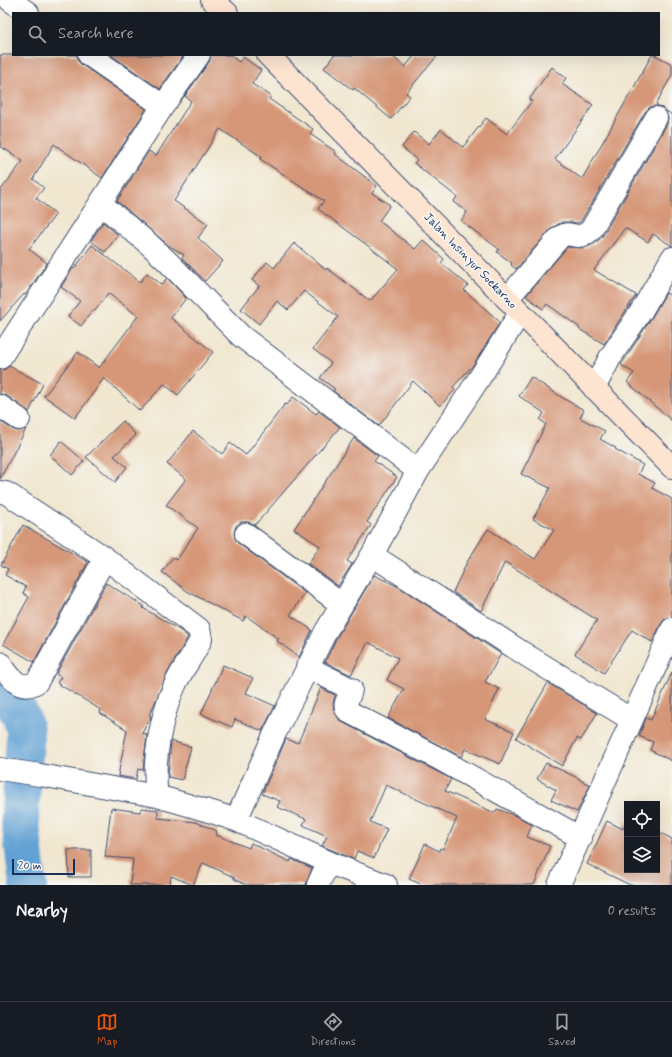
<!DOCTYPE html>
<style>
:root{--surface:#171b24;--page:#242831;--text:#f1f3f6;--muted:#9ea1a6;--line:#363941;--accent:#ea580c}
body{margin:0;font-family:Mynerve,sans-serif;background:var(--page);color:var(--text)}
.controls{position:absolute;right:12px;bottom:12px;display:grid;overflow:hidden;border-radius:0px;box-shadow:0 4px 16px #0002}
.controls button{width:36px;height:36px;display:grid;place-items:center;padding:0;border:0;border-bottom:1px solid var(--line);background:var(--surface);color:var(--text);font:20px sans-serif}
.scale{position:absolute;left:12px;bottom:10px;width:63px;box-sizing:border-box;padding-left:4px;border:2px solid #1b2f5e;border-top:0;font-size:11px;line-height:14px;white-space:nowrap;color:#1b2f5e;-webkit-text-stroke:3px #f6f6f2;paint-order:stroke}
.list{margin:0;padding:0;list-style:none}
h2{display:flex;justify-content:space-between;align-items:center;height:52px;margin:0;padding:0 16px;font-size:17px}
h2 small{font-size:13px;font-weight:400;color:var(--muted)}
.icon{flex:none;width:22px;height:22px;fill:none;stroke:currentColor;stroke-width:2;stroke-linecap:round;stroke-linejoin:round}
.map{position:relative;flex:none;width:672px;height:885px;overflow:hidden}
.search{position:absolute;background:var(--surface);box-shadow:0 4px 16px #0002;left:12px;right:12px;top:12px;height:44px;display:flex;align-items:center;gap:10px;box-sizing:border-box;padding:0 14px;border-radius:0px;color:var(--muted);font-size:15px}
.sheet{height:116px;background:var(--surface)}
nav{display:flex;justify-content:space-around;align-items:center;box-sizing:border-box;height:56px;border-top:1px solid var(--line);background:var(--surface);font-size:11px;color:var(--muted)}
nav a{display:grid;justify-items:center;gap:2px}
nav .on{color:var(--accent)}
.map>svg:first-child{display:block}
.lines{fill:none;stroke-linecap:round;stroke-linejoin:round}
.river{stroke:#62a1d4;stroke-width:38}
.building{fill:#d69778}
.minor-casing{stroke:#3b4b6f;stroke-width:24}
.secondary-casing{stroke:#3b4b6f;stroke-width:24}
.minor{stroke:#fff;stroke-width:22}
.secondary{stroke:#fde4d1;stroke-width:22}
.labels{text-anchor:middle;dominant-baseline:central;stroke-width:3.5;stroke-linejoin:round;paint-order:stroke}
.street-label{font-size:12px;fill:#1b2f5e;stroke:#f6f6f2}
</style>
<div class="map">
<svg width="672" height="885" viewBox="0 0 672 885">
<rect width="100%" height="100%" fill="#f6f6f2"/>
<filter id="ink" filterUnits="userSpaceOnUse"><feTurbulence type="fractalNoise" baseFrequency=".025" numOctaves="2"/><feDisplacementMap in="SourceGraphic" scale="8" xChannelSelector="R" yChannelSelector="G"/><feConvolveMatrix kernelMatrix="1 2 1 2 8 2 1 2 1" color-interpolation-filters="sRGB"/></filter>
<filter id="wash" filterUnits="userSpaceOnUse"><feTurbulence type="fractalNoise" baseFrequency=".012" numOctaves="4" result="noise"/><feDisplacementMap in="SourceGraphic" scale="16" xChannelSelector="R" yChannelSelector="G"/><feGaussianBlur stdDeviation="0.9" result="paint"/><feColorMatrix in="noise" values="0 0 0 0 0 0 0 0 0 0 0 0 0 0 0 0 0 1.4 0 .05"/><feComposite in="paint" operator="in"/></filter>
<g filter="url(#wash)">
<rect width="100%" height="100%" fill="#f1e7d0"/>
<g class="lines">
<path class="river" d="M0,685C9,696 21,711 24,726C25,730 25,734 25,738L20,817L28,885"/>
</g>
<g id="blocks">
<path class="building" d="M0,55H77L78,61L82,65L146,109L102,178L54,144L33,179L44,188L36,198L56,214L29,249L47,263L28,291L25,295L24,294L0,321V191L23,161L0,146Z
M111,55H184L160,89Z
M211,55H230L239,62L243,57L261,70L252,84L271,96L269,99L313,129L310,134L336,152L335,154L377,186L372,193L390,205L379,221L415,249L423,240L444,259L441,263L468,285L464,290L500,322L474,364L453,387L455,390L440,406L413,381L379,426L333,391L335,389L320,378L331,363L313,349L338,317L304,291L288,310L277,301L259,324L241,309L259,286L252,280L267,262L274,268L294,243L326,270L327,268L370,301L398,269L371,248L318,209L324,201L260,159L262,157L220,129L174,201L208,224L198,238L223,261L205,281L182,258L184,255L168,245L117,201L149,151L156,156L191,101L185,96L209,62Z
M334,55H391L405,67L415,55H438L406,93L410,96L391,119L354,88L353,90L324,68Z
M652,55H655L672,64V75L656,104L660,107L656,106L650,107L645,112L581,221L578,223L570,222H562L552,228L516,269L511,265L512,263L497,252L499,249L461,221L467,212L453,202L457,197L414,163L417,160L402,147L414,132L429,144L441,129L463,147L486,118L507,134L532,101L529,100L552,67L566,78L562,84L593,105L555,159L582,179Z
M665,110L672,115V246L653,234L648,242L625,228L594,270L636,295L604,344L579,329V327L547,304L543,309L526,296L567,247L585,248L594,244L602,237L667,124L668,118Z
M103,222L118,235L105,252L91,241Z
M92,245L140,282L147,273L162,285L167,278L186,298L171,318L213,352L178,395L164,384L140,411L104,378L75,418L44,396L78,352L99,368L138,316L108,293L95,311L93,310L81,326L68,316L80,301L61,287L73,268L74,269Z
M666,293L672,296V421L627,382L634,373L621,365L652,317Z
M9,366L43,384L29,412L7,396L0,394V370L5,369Z
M531,377L566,400L584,410L580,418L605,431L600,439L616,448L615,449L643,465L638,474L655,483L652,488L672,499V617L665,619L661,624L652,642L632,630L604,673L575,654L597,620L505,562L481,611L453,592L467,562L488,529L535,559L554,530L533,519L550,488L521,474L546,424L540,420L544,413L519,396Z
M293,397L316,414L319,411L340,427L255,525L248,522H241L236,526L234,533L235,539L239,544L305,593L290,615L312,630L299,657L277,641L279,639L246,616L243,621L187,591L162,572L173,557L177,560L198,528L166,505L186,479L167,464L193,431L222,454L230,443L246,455L285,404L287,405Z
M0,421L12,429L18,431L26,429L0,479Z
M123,421L136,435L114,456L127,467L115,482L86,457Z
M354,438L378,456L374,461L397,477L367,522L371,525L347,561L352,564L338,586L308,564L320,546L294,529Z
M61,441L84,461L72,475L50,455Z
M23,525L88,562L34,662L3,644L29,597L23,593L26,587L5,575L8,569L1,565Z
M374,575L399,587L501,654L485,682L499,689L485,719L514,732L500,764L465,749L461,757L388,718L404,689L387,680L398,658L368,642L351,675L325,662L337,637Z
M106,583L144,606L143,608L181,631L188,637L167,674L153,707L149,715L151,716L150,719L142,733L147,734L143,770L138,769L136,779L118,776L127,730L100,713L101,710L57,683L61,677L56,674Z
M223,665L253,678L246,693L275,706L262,731L235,719L232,727L201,714Z
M672,672V761L650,750L653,742L639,736L646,718L651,720Z
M548,683L597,713L581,740L577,738L562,766L516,738Z
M321,688L335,695L333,703L334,710L340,721L451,779L445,791L495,813L497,809L519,817L532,825L527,837L550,846L534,885H423L409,879L425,844L439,851L440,848L443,849L457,818L386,785L370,822L387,829L374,858L357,851L354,859L322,846L327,836L303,825L306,819L277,807L280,801L262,794L286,739L298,743Z
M171,741L191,747L182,780L168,777Z
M546,763L580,779V780L590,785L577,812L551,800L556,790L537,779Z
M111,808L140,812L141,808L158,810V818L196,822L217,831L216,835L249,848L251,843L290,862L291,859L312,868L306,885H246L234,879V877L203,863L193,885L171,876L170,885H130L133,859L105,857Z
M627,819V870H657V831L672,839V885H630L587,864L607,821L623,829Z
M68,850H91V877H69Z"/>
</g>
</g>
<g filter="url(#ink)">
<use href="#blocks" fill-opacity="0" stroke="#3b4b6f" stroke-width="1"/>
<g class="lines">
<defs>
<path id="minor" d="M10,0L28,13
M89,55L163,106
M100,203L150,245L169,263L241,336L418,471
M507,299L559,238C568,231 570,236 579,236C583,236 587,233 591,230L656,118
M0,358L163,106L199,55
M594,388L611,356L642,310L672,258
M0,406L19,419
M0,492L6,493L11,496L105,558L199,629L201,639C194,655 182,669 175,685C161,715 152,762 157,796
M246,534L341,604
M372,555L526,655L632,720
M0,663C9,676 19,693 37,682L105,558
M307,667L351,689C351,697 340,705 349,712L436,757L581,838
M0,769L40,775L157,796L212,812L236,820L335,865L386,885
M236,820L276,731L326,631L372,555L418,471L482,374L520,313
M318,885L328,862
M559,885L672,629"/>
<path id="secondary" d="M212,0L227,13
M268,55L672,467"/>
</defs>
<use href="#minor" class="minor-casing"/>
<use href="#secondary" class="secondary-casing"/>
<use href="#minor" class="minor"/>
<use href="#secondary" class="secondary"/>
</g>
</g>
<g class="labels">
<g class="street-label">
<text transform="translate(470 261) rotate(46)">Jalan Insinyur Soekarno</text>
</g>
</g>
</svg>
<div class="controls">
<button><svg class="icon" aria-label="locate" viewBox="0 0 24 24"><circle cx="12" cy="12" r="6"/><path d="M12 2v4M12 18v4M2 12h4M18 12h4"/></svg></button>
<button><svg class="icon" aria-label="layers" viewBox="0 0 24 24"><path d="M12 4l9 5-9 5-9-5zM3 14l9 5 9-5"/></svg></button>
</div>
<div class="scale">20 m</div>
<div class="search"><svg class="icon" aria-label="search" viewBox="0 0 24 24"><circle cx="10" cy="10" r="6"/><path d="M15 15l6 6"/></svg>Search here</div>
</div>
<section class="sheet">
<h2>Nearby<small>0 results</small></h2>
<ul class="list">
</ul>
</section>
<nav>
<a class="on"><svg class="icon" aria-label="map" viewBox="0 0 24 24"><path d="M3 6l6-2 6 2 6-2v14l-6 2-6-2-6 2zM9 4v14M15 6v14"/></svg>Map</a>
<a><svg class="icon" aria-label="directions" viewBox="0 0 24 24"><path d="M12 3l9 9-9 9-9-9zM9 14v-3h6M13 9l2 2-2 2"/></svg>Directions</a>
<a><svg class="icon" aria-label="saved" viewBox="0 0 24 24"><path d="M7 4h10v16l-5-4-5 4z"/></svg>Saved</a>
</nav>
